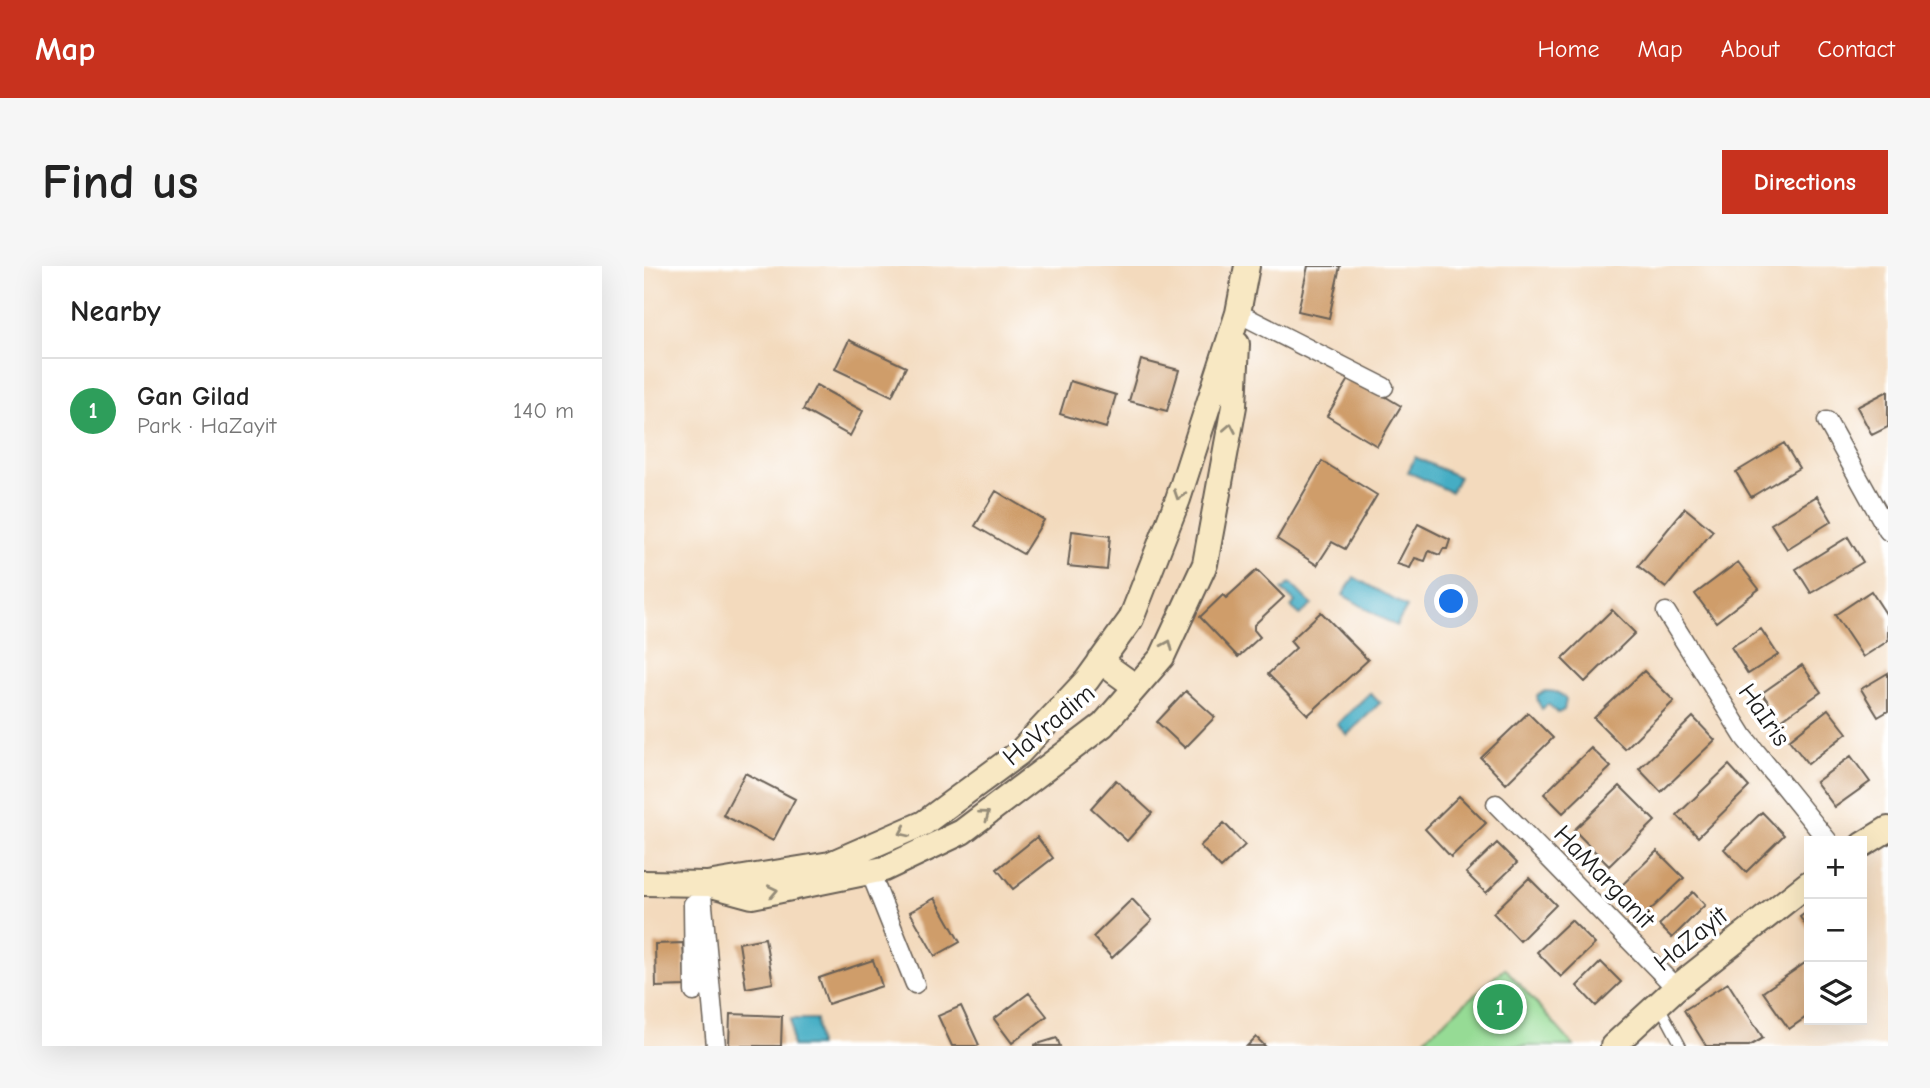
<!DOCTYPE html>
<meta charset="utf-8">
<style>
:root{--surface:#fff;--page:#f6f6f6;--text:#222;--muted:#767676;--line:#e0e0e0;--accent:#c8321e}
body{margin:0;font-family:"Comic Neue",sans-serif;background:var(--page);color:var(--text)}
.controls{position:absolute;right:21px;bottom:21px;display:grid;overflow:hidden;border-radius:0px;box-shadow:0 7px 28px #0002}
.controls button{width:63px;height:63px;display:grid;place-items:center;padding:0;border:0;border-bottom:2px solid var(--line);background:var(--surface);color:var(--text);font:35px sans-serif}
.you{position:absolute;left:808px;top:336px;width:24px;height:24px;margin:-18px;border:5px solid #fff;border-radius:50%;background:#1a73e8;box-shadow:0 0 0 10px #1a73e833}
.badge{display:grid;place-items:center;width:46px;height:46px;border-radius:50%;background:var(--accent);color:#fff;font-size:23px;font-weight:700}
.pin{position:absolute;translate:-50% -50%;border:4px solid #fff;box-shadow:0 2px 7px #0006}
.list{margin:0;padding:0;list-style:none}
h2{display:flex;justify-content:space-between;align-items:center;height:91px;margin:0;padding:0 28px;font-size:30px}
h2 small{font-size:23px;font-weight:400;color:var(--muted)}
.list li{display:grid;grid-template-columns:46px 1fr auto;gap:21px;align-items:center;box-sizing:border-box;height:105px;padding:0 28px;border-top:2px solid var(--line)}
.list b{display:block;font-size:26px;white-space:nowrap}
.list p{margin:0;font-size:23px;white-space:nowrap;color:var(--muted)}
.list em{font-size:23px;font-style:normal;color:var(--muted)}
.icon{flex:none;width:38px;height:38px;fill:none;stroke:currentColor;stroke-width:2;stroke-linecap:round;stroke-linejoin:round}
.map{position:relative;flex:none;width:1244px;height:780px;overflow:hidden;border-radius:0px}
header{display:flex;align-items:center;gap:42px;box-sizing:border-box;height:98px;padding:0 35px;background:var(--accent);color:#fff}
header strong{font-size:33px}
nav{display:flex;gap:38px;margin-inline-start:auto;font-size:24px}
.intro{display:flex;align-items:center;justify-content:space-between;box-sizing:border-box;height:168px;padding:0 42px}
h1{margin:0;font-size:49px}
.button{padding:18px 32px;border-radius:0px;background:var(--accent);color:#fff;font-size:24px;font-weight:700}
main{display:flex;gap:42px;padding:0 42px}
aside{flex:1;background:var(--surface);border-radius:0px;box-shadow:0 7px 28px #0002}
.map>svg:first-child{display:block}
.green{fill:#96db95;stroke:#597c58;stroke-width:2}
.water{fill:#45adc4;stroke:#306470;stroke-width:2}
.building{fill:#cf9d6a}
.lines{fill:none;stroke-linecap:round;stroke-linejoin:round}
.lane-casing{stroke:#675e54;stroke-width:12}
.street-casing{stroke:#675e54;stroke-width:21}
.secondary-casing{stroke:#675e54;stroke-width:28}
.lane{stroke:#fff;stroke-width:9}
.street{stroke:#fff;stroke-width:18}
.secondary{stroke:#f8e8c3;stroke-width:24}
.oneway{stroke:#958c78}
.labels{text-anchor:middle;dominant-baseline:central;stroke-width:7;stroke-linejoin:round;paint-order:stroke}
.street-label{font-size:26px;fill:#1c1c1c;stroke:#fff}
</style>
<header>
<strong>Map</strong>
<nav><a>Home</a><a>Map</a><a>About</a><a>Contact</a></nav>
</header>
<div class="intro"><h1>Find us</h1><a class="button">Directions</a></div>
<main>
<aside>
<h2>Nearby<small></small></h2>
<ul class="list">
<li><span class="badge" style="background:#2e9e5b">1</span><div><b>Gan Gilad</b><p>Park · HaZayit</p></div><em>140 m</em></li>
</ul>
</aside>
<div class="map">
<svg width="1244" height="780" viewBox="0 0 1244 780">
<rect width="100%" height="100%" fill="#fff"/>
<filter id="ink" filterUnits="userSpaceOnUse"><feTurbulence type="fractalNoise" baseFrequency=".0143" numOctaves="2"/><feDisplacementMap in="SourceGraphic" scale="14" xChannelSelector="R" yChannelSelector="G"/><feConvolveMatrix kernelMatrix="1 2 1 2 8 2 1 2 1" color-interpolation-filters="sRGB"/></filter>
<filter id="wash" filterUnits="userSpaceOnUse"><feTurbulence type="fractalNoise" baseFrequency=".00686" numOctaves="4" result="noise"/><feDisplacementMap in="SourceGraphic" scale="28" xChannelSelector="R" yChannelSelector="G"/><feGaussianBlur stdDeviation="1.57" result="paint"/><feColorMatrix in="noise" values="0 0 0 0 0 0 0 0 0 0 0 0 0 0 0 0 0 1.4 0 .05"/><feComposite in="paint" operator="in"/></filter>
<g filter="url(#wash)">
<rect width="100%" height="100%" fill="#f3dabd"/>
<path class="green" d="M861,702L930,780H772Z"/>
<path class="water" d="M771,191L815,211L807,226L764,206Z
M710,311L763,341L752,360L699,329Z
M646,317L668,339L656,349L647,341L651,336L638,324Z
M901,425C911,425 916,426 922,434L920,444L914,447L904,438L898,443L894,436L893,429Z
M726,427L736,437L703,469L693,458Z
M147,753H172L174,780H148Z"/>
<g id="blocks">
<path class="building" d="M664,0H696L685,52L654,45Z
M205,74L262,101L248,130L191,103Z
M497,94L535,104L523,145L485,135Z
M707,110L757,140L733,180L683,150Z
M426,115L472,129L462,162L416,148Z
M172,119L219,145L206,170L159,144Z
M1244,125V161L1228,169L1213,141Z
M1140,177L1155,202L1107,231L1092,206Z
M678,195L733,229L701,283L688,276L673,299L633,273Z
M352,225L400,254L379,288L331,260Z
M1173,230L1188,255L1143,283L1127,258Z
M1041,242L1069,265L1022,322L994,300Z
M774,258L806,274L803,283H799L796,289L785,285L781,295L771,292L766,302L753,298Z
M428,265L466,270L463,304L424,300Z
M1204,271L1219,296L1167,327L1152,303Z
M1094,296L1115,323L1072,356L1051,328Z
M613,304L640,331L610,359V364L616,371L594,391L556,351L579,329L582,332Z
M1227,325L1244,351V375L1219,391L1191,349Z
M968,344L991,367L941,416L918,393Z
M677,346L724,394L664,449L624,408L652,382L646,375Z
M1117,363L1134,389L1104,408L1087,381Z
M1158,399L1177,426L1137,454L1118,427Z
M1000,405L1030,435L981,483L950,452Z
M1244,407V445L1234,451L1217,423Z
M542,425L571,451L541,482L513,456Z
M1184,443L1203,467L1164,498L1145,474Z
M884,447L909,472L862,518L837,492Z
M1049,451L1071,474L1017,526L995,503Z
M947,482L967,501L919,547L900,528Z
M1207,490L1226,516L1191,541L1172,516Z
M1085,499L1105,521L1054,571L1033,549Z
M101,507L151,533L129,575L79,549Z
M472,514L508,547L483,575L447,542Z
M976,520L1011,555L965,600L930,564Z
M815,530L842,557L807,591L781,563Z
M1118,546L1140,569L1102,606L1080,583Z
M580,557L601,579L577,602L556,580Z
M393,571L409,592L369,623L353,603Z
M853,577L873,597L842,627L822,607Z
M1013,585L1040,612L1001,649L975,622Z
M885,612L912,639L876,675L849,647Z
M1049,626L1061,639L1028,672L1015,659Z
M291,632L316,676L291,690L266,646Z
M488,633L508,654L468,692L449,671Z
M1165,644V664L1156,651Z
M927,654L951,678L917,711L893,686Z
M121,672L129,717L102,722L95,677Z
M39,677L41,720L12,721L11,678Z
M229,694L238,720L184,738L175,712Z
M957,696L977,716L952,740L933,720Z
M1161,697L1165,703V749L1145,763L1119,726Z
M1084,717L1119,772L1105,780H1062L1040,744Z
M385,727L403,750L368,777L350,753Z
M317,740L335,779L333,780H308L294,750Z
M86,748L138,750L137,780H85Z
M612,771L621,780H603Z
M413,772L416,780H390V779Z"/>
</g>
</g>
<g filter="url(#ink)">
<use href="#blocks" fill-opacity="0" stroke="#675e54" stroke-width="2"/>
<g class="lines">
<defs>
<path id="lane" d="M1015,739L1037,780"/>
<path id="street" d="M594,47L740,121
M1183,155L1244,265
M1022,346L1100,471L1184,575
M852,538L1032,722
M226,606L271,718
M57,618L72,780
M49,638L50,726"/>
<path id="secondary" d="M456,395L492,421
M1218,579L1244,563
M0,617L63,618L186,598L280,557L375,487L443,414L487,353L534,233L594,47L603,0
M71,620L108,630L240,603L318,566L459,459L518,391L561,298L590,140L593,78
M969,780L1032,722L1165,617"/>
</defs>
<use href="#lane" class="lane-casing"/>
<use href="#street" class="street-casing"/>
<use href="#secondary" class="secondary-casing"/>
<use href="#lane" class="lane"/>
<use href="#street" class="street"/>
<use href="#secondary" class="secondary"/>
</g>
<defs><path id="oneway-chevron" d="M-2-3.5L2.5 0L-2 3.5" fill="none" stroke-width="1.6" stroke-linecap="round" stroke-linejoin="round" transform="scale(1.75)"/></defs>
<g class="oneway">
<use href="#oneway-chevron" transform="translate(586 162) rotate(-79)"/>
<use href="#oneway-chevron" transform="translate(535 229) rotate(109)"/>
<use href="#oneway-chevron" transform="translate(524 379) rotate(-66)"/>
<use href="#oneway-chevron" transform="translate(341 549) rotate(-37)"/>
<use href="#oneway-chevron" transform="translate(260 566) rotate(156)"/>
<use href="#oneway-chevron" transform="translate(129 625) rotate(-12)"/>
</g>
</g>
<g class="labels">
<g class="street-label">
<text transform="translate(1120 449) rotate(55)">HaIris</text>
<text transform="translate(405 459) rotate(-40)">HaVradim</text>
<text transform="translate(960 611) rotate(46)">HaMarganit</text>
<text transform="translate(1047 673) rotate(-39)">HaZayit</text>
</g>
</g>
</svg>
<div class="controls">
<button>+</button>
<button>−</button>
<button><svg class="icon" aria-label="layers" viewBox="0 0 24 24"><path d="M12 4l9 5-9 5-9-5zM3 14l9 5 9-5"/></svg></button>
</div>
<div class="you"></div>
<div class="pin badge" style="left:856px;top:741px;background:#2e9e5b">1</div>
</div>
</main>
